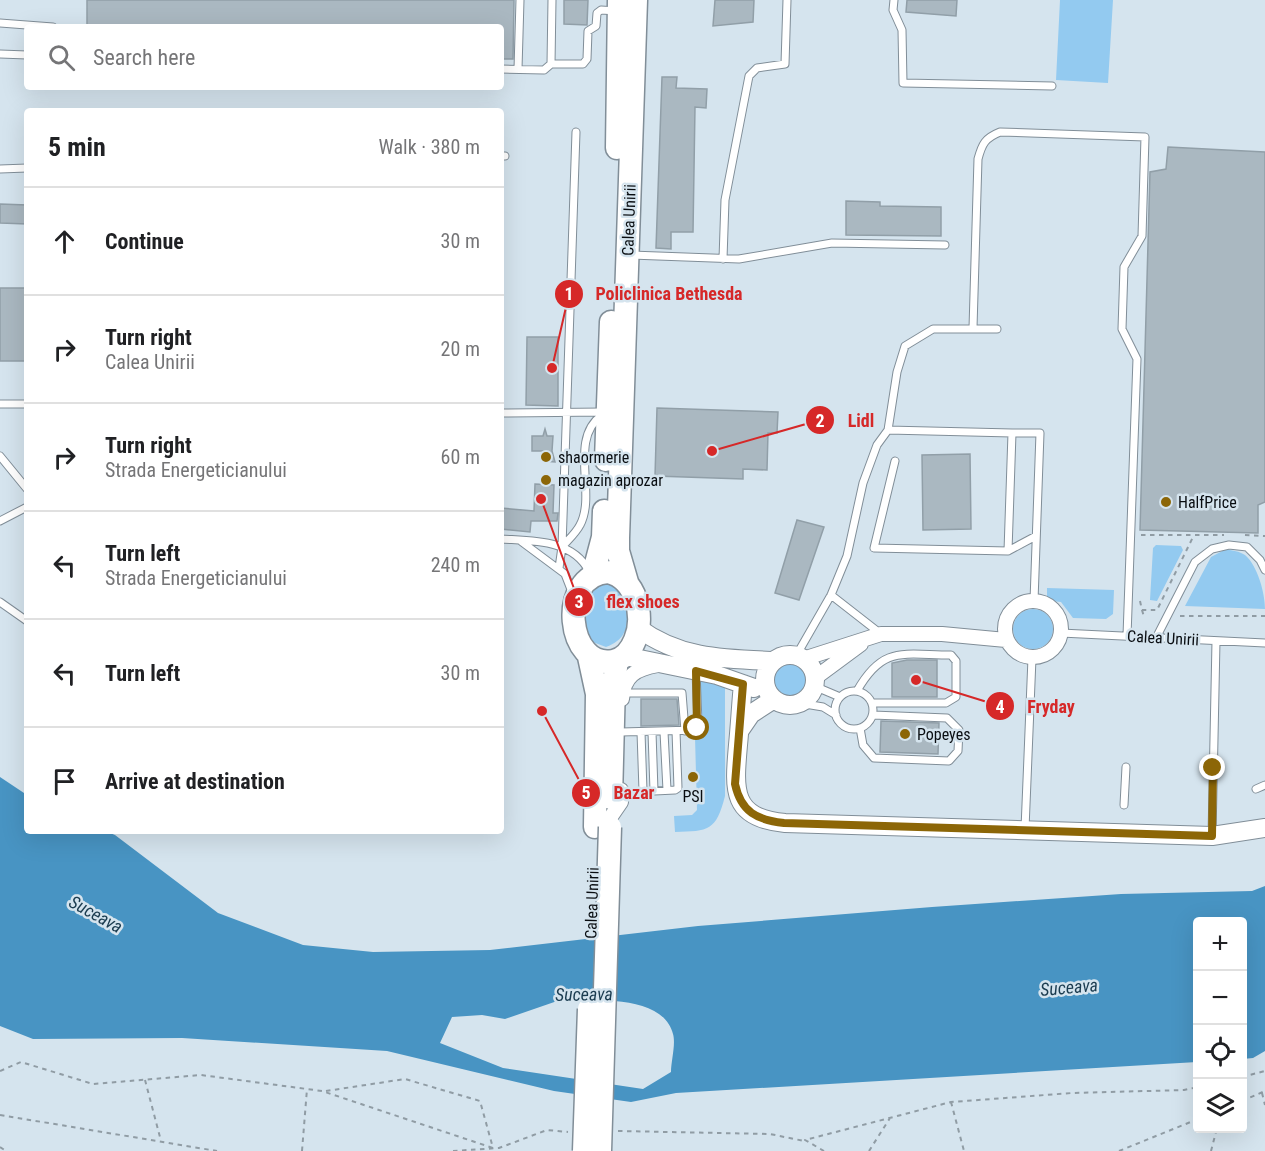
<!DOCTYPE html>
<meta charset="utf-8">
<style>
:root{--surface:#fff;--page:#f2f2f2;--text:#202124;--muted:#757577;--line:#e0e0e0}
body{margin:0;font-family:"Roboto Condensed",sans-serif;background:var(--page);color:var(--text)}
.controls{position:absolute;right:18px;bottom:18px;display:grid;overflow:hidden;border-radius:6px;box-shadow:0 6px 24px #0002}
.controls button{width:54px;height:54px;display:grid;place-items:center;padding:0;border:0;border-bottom:2px solid var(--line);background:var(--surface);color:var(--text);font:30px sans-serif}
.stop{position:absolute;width:18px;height:18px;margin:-14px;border:4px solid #8c6607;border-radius:50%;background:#fff}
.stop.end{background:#8c6607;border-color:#fff;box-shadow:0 2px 6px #0008}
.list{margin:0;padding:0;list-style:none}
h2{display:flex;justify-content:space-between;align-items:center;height:78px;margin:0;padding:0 24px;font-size:26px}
h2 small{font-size:20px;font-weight:400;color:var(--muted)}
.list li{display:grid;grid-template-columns:39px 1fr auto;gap:18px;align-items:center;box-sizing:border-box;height:108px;padding:0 24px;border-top:2px solid var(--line)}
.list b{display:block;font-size:22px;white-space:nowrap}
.list p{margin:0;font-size:20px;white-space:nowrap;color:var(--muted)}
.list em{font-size:20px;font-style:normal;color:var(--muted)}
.icon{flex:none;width:33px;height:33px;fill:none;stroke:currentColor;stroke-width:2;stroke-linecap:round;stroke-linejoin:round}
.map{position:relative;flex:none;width:1265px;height:1151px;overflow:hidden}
.search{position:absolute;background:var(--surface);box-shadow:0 6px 24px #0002;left:24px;top:24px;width:480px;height:66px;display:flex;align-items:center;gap:15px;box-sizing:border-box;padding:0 21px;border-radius:6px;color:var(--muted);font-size:22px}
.panel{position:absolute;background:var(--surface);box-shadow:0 6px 24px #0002;left:24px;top:108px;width:480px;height:726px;border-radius:6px}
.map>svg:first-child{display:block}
.green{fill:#93caf0}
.water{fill:#4894c3;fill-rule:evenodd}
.building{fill:#aab8c1;stroke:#919fa8;stroke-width:1.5}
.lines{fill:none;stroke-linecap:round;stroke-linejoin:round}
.service-casing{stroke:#818e98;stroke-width:9}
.minor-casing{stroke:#818e98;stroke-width:16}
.tertiary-casing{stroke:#818e98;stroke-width:20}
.primary-casing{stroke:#818e98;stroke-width:25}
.path{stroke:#909ca4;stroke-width:2;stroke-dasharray:4.5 4.5;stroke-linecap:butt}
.service{stroke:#fff;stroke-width:7}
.minor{stroke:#fff;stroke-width:14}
.tertiary{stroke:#fff;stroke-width:18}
.primary{stroke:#fff;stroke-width:22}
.primary-bridge-casing{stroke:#818e98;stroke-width:25;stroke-linecap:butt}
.primary-bridge{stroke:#fff;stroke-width:22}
.route{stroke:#8c6607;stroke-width:8}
.poi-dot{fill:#8c6607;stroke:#d5e4ee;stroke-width:2}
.labels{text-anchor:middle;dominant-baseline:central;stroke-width:5;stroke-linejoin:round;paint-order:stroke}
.street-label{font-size:16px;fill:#090d11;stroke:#d5e4ee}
.poi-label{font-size:16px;fill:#090d11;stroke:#d5e4ee;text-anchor:start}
.water-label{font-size:18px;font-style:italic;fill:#1b3c50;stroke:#d5e4ee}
.leader{fill:none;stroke:#d62828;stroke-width:2}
.callout-dot{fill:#d62828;stroke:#d5e4ee;stroke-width:2}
.mark-label{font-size:18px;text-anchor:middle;font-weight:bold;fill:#fff}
.callout-label{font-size:18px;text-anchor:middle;font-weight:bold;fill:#d62828;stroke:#d5e4ee;stroke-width:5;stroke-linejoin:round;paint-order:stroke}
</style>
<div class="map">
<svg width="1265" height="1151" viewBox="0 0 1265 1151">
<rect width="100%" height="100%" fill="#d5e4ee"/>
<path class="green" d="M1060,0H1113L1108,83L1056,80Z
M1156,545L1181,546L1183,550L1157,601L1150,600L1153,548Z
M1226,549C1233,551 1239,551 1245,555C1258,566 1265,594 1265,609L1185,606L1211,557Z
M604,583L612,584L627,599C628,622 630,638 606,647L590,641C581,618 581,596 604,583Z
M1047,588L1114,590L1113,614L1106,619L1073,618L1061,602L1051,601L1047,596Z
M1013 629a20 20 0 1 1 40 0a20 20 0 1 1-40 0Z
M767 680a23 23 0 1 1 46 0a23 23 0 1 1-46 0Z
M700,681L721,682L725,686V796C716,831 709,831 675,832L674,816L692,815L697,810L695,737L703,729Z"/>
<path class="water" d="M0,777L27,795V831H105L115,835L218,913L303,945L373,952L490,950L698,926L932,907L1121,894L1252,891L1265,886V1051L1253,1058L1243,1059L1242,922H1198L1197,1062L676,1093L631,1102L554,1091L387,1051L182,1038L33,1039L0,1026ZM563,999C594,1001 663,994 673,1034C676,1044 671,1061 671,1072L643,1089L503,1068L440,1043L452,1017L482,1015L505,1019Z"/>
<path class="building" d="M87,0H514L513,59H501V27H87Z
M564,0H588L587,25L564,24Z
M715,0H754L753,22L713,26Z
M907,0H957L956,16L906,12Z
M662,77H677L676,88L707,89L706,108L695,107L693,232H671V249L656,248Z
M1168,147L1265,152V502L1258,505V533L1140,530L1150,172L1166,169Z
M846,201L880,202V206L941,207V236L846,235Z
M0,204L27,205V224L0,223Z
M0,288H27V361H0Z
M527,337H558V406L526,405Z
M657,408L778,412L777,433H768L767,470L743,469V479L655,476Z
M545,429L547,436H553L552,451L555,462L542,461L543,451H532V436H543Z
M970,454L971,529L923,530L922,455Z
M535,484L554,485L553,513H558L557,521H531L530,532L501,529V508L534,511Z
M797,520L824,527L799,600L775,593Z
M907,660H937V697H892V663Z
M641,699H677L679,725L641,726Z
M881,721L939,723L938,754L880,752Z"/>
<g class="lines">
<defs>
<path id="service" d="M894,0L893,10L902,30L903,83L1052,86
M0,23L53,27
M0,54L27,55
M551,64H583L587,59L588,31L596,26L597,13L601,10L617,11
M501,69L544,70L551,64L552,0
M518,69L520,0
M501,156H505
M0,169L27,168
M631,255L739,259L832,243L945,245
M723,259L725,200L749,76L757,68L785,64L787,0
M973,328L978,159C982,144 985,138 1000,132L1145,137L1142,236L1124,267L1122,329L1137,359L1127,636
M0,404H27
M501,413L603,412
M888,430L1012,433L1008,551
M1012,433H1040L1034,601
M0,456L27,489
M895,461L874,548L1008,551L1036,536
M0,521L27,507
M501,539C533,541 572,539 589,571
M522,542L565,574L572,592
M562,547C568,540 576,533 580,525C597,494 568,439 602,415
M559,568L562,547L576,132
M831,595L881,634
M0,602L27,621
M1061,633L1265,643
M1156,638L1195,562L1212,549L1229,545L1247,547L1260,560L1265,570
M796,656L831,595L847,556L863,483L877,445L888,430L897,372L905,346L933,329H997
M814,686L840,697
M857,691C883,645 903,655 951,655L956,661V697L946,703H872
M835 710a19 19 0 1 1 38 0a19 19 0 1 1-38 0Z
M623,693H682L685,731
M799,703L823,707L836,715
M860,728L863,745L874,758L949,761L958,751L959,730L947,718L873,715
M621,732L695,730L698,723L696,671
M641,732L643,791
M652,732L654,791
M664,732L667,790
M1256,789L1265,785
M621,802L634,792L675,790L678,788L676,731
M1124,805L1126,767
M1025,829L1032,658
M1212,836L1216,641"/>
<path id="minor" d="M1005 629a28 28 0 1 1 56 0a28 28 0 1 1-56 0Z
M803,659L881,634H942L1006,640
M815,678L861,644
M622,699C624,675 636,669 658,665
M610,818L621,802V790"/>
<path id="tertiary" d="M638,628C680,659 724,659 774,661
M765 680a25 25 0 1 1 50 0a25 25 0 1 1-50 0Z
M625,656L717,675L754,688
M743,684C741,704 740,725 738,745C734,790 731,818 785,823L1212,836L1265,828
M740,730L751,714L774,699"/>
<path id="primary" d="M617,148L619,0
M606,460L611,322
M608,572C636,578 645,616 635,640C631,650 624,659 613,661C567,670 556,575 608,572Z
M593,575L603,537L604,511
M627,582L618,551V538L636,0
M589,657L597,694L595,827
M611,798L614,683L617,660"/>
</defs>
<use href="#service" class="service-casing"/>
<use href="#minor" class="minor-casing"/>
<use href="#tertiary" class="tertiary-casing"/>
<use href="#primary" class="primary-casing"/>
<path class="path" d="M1141,535H1224
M1245,535L1265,536
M1140,601L1142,610H1157L1194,535
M1142,610L1144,617
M1180,616H1265
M0,1071L21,1062L93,1084L201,1075L322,1091L493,1148
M1242,1077L1265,1071
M145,1080L161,1141
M326,1091L405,1079L480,1101L493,1148
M1262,1093L1265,1105
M1242,1101L1265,1091
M951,1102L964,1151
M0,1115L217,1151
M618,1131L770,1134L804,1141
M0,1147L6,1151
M302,1151L307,1089
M453,1151L499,1148L547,1130L568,1132
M824,1151L805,1140L951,1102L1072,1093L1184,1090L1198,1087
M869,1151L890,1118
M1119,1151L1198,1119
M1211,1151L1217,1128"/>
<use href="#service" class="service"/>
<use href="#minor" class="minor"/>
<use href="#tertiary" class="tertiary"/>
<use href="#primary" class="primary"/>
<defs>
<path id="primary-bridge" d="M584,1151L589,1009
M600,1151L610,827"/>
</defs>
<use href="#primary-bridge" class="primary-bridge-casing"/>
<use href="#primary-bridge" class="primary-bridge"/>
</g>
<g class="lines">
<path class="route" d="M697,728L696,671L743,684L735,784C741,812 757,820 784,823L1212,836L1213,768"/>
</g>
<g class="poi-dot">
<circle cx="546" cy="457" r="6"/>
<circle cx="546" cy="480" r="6"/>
<circle cx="1166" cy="502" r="6"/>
<circle cx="905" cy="734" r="6"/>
<circle cx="693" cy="777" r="6"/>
</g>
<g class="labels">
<g class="street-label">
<text transform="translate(629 220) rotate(-88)">Calea Unirii</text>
<text transform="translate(1163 638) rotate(3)">Calea Unirii</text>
<text transform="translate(592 903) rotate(-88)">Calea Unirii</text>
</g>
<g class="poi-label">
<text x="558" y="457">shaormerie</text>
<text x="558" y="480">magazin aprozar</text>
<text x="1178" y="502">HalfPrice</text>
<text x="917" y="734">Popeyes</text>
<text x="693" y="796" text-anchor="middle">PSI</text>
</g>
<g class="water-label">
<text transform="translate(96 914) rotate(29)">Suceava</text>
<text transform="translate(1069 987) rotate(-5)">Suceava</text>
<text transform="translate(584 994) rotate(-1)">Suceava</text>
</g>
</g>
<path class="leader" d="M552 368L569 294M712 451L820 420M541 499L579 602M916 680L1000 706M542 711L586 793"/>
<g class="callout-dot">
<circle cx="552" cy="368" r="6"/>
<circle cx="712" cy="451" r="6"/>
<circle cx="541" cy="499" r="6"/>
<circle cx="916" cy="680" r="6"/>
<circle cx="542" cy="711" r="6"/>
<circle cx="569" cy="294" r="15"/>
<circle cx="820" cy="420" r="15"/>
<circle cx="579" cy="602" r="15"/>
<circle cx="1000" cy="706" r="15"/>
<circle cx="586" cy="793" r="15"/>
</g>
<g class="mark-label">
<text x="569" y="300">1</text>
<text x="820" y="427">2</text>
<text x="579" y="608">3</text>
<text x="1000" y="713">4</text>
<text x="586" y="799">5</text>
</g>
<g class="callout-label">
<text x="669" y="300">Policlinica Bethesda</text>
<text x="861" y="427">Lidl</text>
<text x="643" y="608">flex shoes</text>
<text x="1051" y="713">Fryday</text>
<text x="634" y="799">Bazar</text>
</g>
</svg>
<div class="controls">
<button>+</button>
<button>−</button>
<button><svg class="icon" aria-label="locate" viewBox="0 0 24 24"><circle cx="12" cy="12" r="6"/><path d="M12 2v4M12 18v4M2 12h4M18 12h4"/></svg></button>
<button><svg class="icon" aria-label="layers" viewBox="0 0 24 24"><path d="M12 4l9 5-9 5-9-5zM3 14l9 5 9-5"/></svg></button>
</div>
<div class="stop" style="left:697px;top:728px"></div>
<div class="stop end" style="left:1213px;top:768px"></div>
<div class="search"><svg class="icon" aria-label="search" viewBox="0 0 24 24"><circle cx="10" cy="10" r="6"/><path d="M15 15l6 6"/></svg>Search here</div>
<section class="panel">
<h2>5 min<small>Walk · 380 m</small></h2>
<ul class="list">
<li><svg class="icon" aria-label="ahead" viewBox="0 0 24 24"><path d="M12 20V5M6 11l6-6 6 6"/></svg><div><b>Continue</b></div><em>30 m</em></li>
<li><svg class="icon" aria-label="right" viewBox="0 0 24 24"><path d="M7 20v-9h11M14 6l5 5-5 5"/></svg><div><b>Turn right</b><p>Calea Unirii</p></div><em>20 m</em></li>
<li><svg class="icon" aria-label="right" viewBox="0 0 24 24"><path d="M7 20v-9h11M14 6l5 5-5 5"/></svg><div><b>Turn right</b><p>Strada Energeticianului</p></div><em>60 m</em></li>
<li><svg class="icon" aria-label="left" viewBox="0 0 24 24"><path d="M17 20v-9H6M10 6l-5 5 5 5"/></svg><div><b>Turn left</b><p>Strada Energeticianului</p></div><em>240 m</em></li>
<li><svg class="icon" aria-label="left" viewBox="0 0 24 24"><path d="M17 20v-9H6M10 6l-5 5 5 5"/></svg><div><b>Turn left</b></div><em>30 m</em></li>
<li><svg class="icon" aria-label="arrive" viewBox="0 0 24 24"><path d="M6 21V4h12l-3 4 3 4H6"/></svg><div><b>Arrive at destination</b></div></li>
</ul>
</section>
</div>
